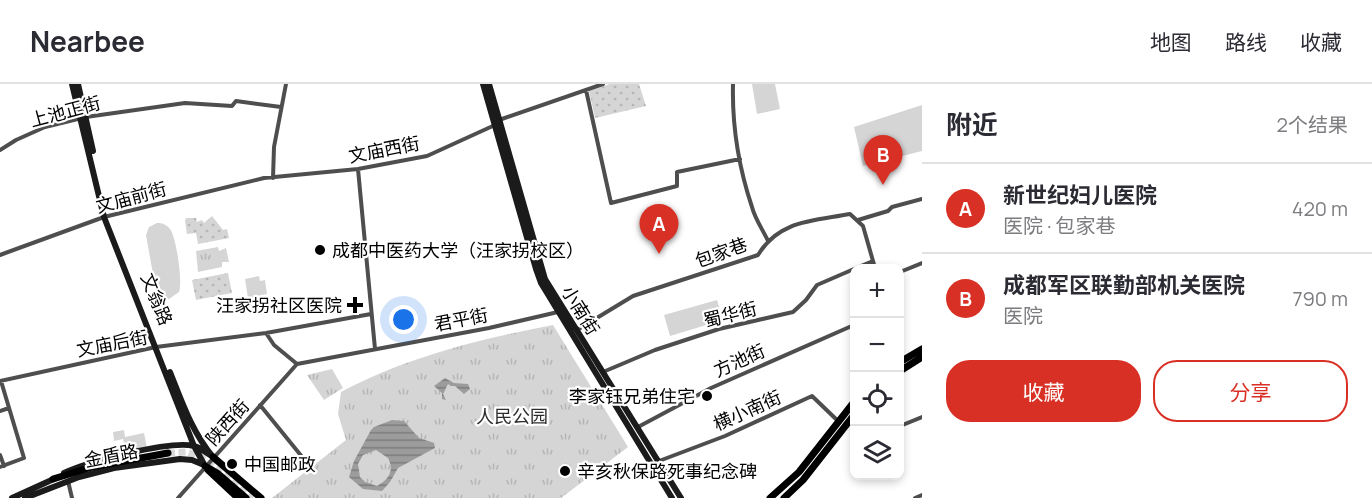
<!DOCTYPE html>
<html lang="zh">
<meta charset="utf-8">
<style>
:root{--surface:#fff;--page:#f7f7f7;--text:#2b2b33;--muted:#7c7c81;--line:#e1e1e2;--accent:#d93025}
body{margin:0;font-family:Manrope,"Noto Sans SC",sans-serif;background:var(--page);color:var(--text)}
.controls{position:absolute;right:18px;bottom:18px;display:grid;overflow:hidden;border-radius:12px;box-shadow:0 3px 9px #0003}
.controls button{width:54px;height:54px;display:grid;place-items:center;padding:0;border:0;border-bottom:2px solid var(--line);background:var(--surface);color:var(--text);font:30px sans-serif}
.you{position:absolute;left:404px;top:236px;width:21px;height:21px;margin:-15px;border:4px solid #fff;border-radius:50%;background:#1a73e8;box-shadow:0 0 0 9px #1a73e833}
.badge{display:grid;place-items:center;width:39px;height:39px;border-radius:50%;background:var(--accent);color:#fff;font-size:20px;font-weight:700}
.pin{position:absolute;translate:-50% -50px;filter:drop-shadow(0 2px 3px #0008)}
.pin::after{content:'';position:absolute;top:32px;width:21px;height:18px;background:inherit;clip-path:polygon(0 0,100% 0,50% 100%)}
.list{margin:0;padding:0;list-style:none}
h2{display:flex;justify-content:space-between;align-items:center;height:78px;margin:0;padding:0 24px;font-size:26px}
h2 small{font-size:20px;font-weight:400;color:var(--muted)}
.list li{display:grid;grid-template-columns:39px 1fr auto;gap:18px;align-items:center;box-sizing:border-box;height:90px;padding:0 24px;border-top:2px solid var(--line)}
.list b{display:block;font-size:22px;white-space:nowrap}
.list p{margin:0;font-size:20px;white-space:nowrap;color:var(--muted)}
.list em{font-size:20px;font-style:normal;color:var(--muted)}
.actions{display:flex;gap:12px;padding:18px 24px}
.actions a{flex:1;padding:14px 0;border:2px solid var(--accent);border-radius:24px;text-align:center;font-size:21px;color:var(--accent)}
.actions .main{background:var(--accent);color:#fff}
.icon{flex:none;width:33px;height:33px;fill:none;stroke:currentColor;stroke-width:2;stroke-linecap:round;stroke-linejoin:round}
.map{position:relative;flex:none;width:922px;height:414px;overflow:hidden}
header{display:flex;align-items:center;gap:36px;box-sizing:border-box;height:84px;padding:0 30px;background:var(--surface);border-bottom:2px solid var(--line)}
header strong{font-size:28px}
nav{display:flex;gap:33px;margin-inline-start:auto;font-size:21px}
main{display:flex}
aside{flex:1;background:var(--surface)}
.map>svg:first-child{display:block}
.grass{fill:url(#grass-tufts)}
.garden{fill:url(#garden-dots)}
.pitch{fill:#d5d5d5}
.water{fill:url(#water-rules);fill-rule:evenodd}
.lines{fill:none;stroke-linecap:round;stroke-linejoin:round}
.primary-tunnel{stroke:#d9d9d9;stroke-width:7;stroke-dasharray:7 3.5;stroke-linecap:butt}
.minor{stroke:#4e4e4e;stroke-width:4}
.secondary{stroke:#1b1b1b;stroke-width:6}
.primary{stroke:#000;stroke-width:7}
.poi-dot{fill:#000;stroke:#fff;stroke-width:2}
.labels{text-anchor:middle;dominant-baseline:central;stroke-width:4.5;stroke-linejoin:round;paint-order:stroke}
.street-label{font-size:18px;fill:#000;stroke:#fff}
.poi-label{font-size:18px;fill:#000;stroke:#fff;text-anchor:start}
.park-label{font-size:18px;fill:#2c2c2c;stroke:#fff}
</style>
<header>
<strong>Nearbee</strong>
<nav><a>地图</a><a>路线</a><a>收藏</a></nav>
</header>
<main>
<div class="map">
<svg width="922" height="414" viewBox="0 0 922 414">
<defs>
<pattern id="grass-tufts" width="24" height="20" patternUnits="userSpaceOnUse" patternTransform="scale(1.5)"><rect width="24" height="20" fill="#d5d5d5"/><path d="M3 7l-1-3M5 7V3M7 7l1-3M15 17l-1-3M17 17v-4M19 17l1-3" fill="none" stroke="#b5b5b5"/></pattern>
<pattern id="garden-dots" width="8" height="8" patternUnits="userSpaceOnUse" patternTransform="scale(1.5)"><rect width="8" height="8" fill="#d5d5d5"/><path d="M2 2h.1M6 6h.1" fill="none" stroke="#b5b5b5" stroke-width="1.8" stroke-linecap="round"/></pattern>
<pattern id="water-rules" width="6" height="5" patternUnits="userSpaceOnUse" patternTransform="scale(1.5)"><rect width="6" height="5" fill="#9c9c9c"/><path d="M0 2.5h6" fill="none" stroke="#7d7d7d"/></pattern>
</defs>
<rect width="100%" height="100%" fill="#fff"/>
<path class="grass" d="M218,163L219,167L226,164L229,178H222V183L198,188L196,167Z
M553,241L628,363L561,414H272L346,356L338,330L341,308C407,273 480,255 553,241Z
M332,285L343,304L324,316L307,291Z"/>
<path class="garden" d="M610,0H639L646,22L595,34L589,7Z
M212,132L223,146L227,145L229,154L198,160L196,149L187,150L185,137L186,134H196L197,138L202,136L204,139Z
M228,189L232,209L196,216L192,196Z"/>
<path class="pitch" d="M752,0H775L780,25L757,30Z
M922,21V67L863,82L854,43Z
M157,139C162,139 166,140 170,145C176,152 183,198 179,208L169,215L162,213L156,207L146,151L149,143Z
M259,192L260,197L265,196L267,210L248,214L245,195Z
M717,216L723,236L670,252L664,231Z
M124,346L125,353L144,349L147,364L126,368L123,355L114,357L113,348Z"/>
<path class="water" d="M445,294L454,299L468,300L470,305L464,310L455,302H451L448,300L443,310L446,316L442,315V309L434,302Z
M392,336L404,337L419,354L434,359L435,364L398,384L390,398L382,407L363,405L349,393L354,377L371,346L374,343ZM376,366L388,374C395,387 388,396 377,402L365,398L360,393L358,380L363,371Z"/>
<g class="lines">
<path class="primary-tunnel" d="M168,369L187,368L206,375L253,414"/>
<path class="minor" d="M733,0C732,41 739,84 752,123C755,135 763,146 768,157
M586,6L611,119L677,102V88L740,75
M499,36L603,0
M0,66L16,56L45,43L86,33L185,19L232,22L236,17L281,23
M358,85L375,265
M273,94L274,63L286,0
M858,136L888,127L892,123L922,115
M0,171L104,133L264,94L358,85L427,72L495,41
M856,184L873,177
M900,188L922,179
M577,246L633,212L758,171C779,136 813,137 850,130L863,142L875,184
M266,249L274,261L297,280
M297,280L489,244L558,228
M603,288L655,266L719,245L793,228L806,216L817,201L854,185
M0,297L156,263L266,249L371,230
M260,321L303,374L309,385
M0,327L9,324
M900,342L922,333
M638,343L711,304L854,241
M0,371L4,382
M659,377L725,352L812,312L838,337
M0,383L24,374L1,297
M68,397L72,414
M178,414L297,280
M915,414L922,411"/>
<path class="secondary" d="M72,0L104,133L194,362L205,382
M78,0L93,67
M483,0L536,185L541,199L672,414
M489,0L545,195L681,414
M170,288C182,318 192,348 213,373
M64,389C87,378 170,356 194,362C199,363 205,368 210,371
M12,414L56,394
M25,414L79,393L114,384L180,375L192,376L204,381"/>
<path class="primary" d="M900,278L922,265
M900,287L922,273
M213,373L261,414
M205,382L217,389L246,414
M208,386L238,414
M53,395L92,383L168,369
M770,414L799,388L854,318
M784,414L803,396L854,331"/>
</g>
<g class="poi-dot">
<circle cx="320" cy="166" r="6"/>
<path d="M352 212h6v6h6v6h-6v6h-6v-6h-6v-6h6z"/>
<circle cx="707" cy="312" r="6"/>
<circle cx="232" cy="380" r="6"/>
<circle cx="565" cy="387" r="6"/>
</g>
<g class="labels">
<g class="street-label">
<text transform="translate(65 27) rotate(-15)">上池正街</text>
<text transform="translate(384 65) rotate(-11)">文庙西街</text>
<text transform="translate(131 113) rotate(-15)">文庙前街</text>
<text transform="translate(721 168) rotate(-20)">包家巷</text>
<text transform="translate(157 215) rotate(68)">文翁路</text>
<text transform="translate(581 226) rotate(58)">小南街</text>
<text transform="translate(730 230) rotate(-14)">蜀华街</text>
<text transform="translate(461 235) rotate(-11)">君平街</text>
<text transform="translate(112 259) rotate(-11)">文庙后街</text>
<text transform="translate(739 276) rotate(-24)">方池街</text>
<text transform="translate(747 326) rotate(-24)">横小南街</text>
<text transform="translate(227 338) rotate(-48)">陕西街</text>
<text transform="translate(111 371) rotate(-11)">金盾路</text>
</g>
<g class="poi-label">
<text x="332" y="166">成都中医药大学（汪家拐校区）</text>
<text x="342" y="221" text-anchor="end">汪家拐社区医院</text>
<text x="695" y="312" text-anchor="end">李家钰兄弟住宅</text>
<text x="244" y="380">中国邮政</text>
<text x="577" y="387">辛亥秋保路死事纪念碑</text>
</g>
<g class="park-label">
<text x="512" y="332">人民公园</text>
</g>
</g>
</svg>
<div class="controls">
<button>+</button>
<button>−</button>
<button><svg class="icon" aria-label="locate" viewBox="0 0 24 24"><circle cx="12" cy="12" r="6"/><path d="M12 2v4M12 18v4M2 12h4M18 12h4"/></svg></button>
<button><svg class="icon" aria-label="layers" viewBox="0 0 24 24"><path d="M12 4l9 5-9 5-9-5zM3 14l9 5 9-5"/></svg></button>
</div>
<div class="you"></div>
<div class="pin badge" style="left:659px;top:170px">A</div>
<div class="pin badge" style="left:883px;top:101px">B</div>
</div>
<aside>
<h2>附近<small>2个结果</small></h2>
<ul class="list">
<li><span class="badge">A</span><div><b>新世纪妇儿医院</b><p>医院 · 包家巷</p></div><em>420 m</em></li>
<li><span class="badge">B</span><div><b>成都军区联勤部机关医院</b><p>医院</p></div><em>790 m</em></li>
</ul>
<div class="actions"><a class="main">收藏</a><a>分享</a></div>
</aside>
</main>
